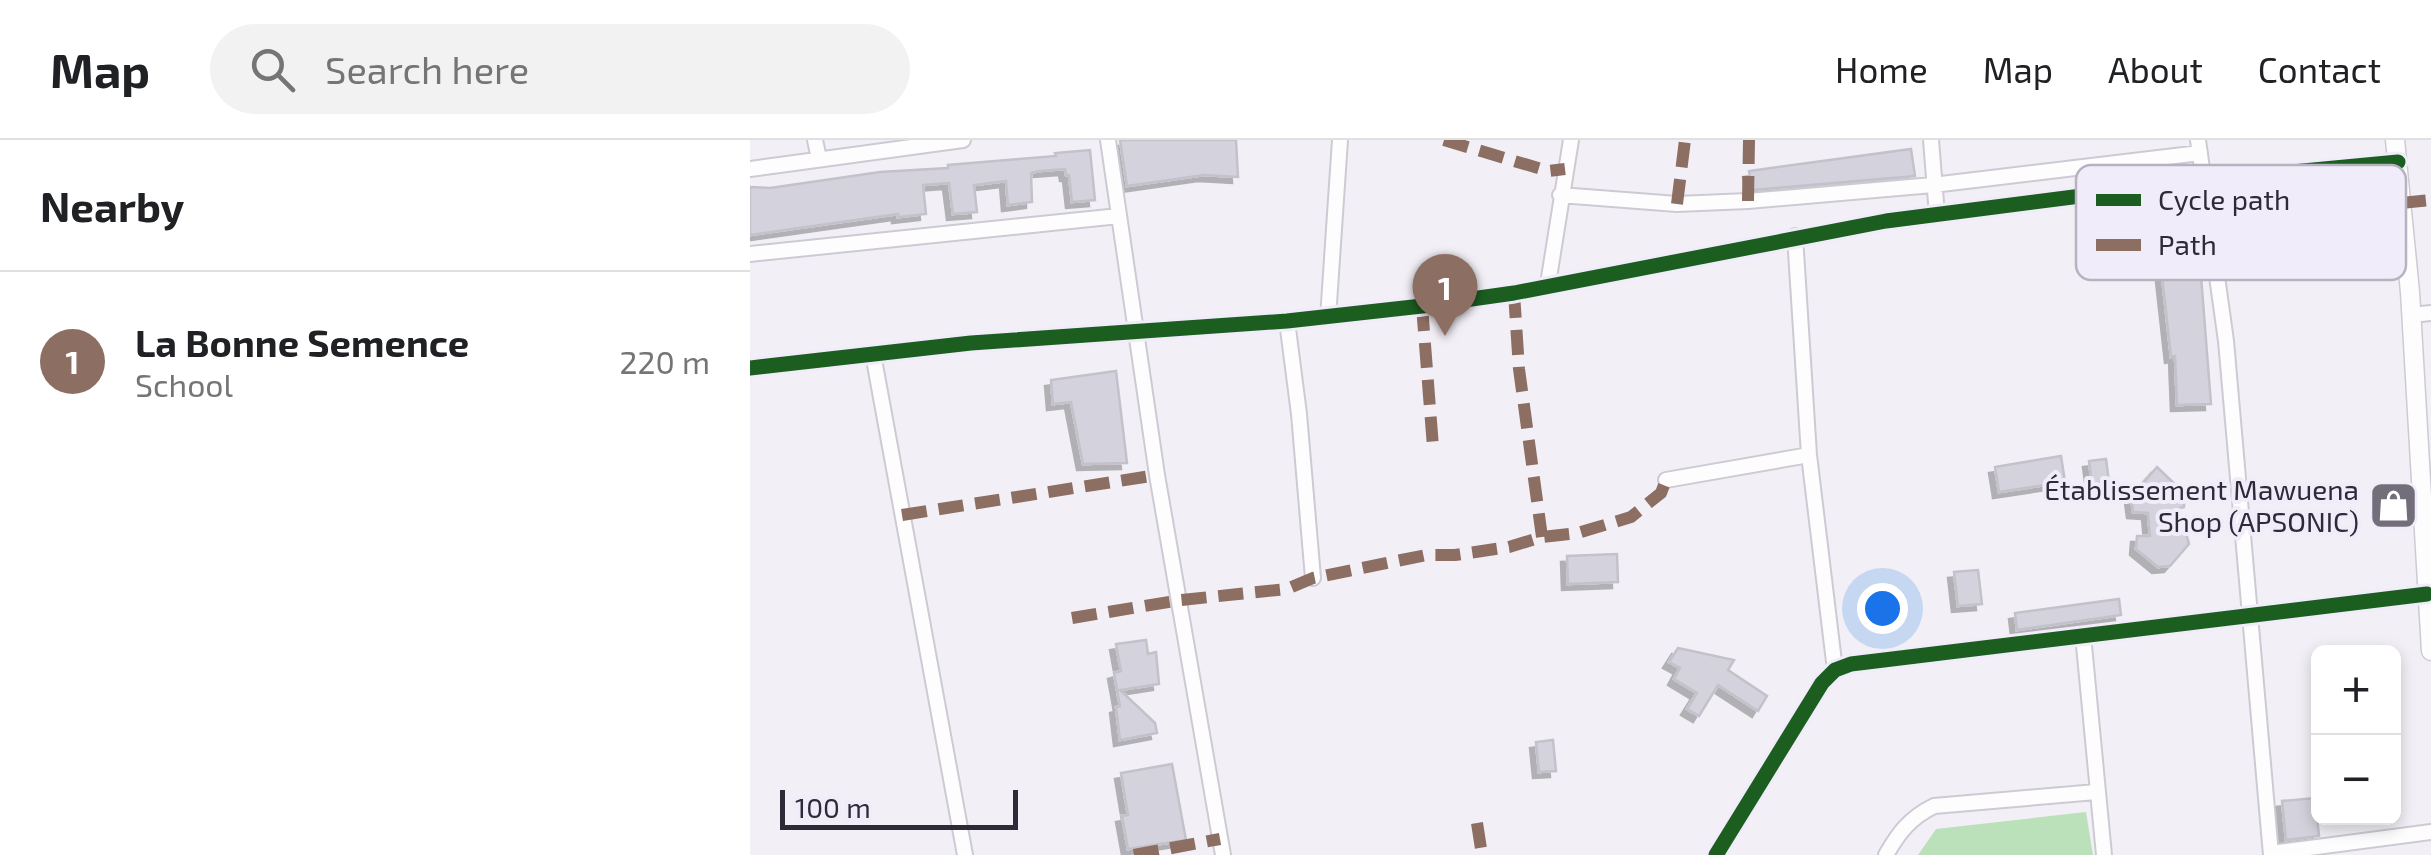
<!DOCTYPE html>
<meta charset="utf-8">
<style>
:root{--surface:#fff;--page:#f2f2f2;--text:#202124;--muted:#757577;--line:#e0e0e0;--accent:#db2777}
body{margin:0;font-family:"Exo 2",sans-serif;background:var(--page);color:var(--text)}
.controls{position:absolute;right:30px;bottom:30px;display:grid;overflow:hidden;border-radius:15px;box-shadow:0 5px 15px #0003}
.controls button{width:90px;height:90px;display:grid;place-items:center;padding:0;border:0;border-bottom:2px solid var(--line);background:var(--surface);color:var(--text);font:50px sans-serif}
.scale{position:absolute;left:30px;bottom:25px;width:238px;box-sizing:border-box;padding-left:10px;border:5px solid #2f2a37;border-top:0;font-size:28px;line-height:35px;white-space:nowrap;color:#2f2a37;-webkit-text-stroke:8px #f1ecfa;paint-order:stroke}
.you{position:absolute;left:1132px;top:468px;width:35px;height:35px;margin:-25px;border:8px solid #fff;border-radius:50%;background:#1a73e8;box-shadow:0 0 0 15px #1a73e833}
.badge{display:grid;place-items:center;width:65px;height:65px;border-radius:50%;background:var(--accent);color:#fff;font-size:32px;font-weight:700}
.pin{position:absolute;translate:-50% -82px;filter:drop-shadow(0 2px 5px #0008)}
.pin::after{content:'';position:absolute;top:52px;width:35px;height:30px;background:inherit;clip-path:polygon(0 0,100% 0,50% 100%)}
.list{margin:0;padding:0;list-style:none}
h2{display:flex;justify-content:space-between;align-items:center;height:130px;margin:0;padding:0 40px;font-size:42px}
h2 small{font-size:32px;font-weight:400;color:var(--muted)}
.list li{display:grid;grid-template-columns:65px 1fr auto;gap:30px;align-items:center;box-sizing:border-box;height:180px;padding:0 40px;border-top:2px solid var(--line)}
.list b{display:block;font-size:38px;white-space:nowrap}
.list p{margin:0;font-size:32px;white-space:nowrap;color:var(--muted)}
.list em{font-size:32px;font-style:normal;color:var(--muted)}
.icon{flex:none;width:55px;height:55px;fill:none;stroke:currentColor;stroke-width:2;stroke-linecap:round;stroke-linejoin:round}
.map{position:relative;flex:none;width:1681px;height:715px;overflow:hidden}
header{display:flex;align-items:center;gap:60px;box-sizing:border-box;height:140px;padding:0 50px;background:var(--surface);border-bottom:2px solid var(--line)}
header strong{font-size:48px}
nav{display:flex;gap:55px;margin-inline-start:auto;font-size:35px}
.search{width:700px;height:90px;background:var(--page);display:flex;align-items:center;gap:25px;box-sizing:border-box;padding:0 35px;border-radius:55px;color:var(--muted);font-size:38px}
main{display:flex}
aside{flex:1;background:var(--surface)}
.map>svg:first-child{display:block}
.green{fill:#bbe1bb}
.building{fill:#d4d3dd;stroke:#c3c2cb;stroke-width:2.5;filter:url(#shadow)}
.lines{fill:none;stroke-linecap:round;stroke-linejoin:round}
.minor-casing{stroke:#cecad3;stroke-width:18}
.tertiary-casing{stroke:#cecad3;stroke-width:21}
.minor{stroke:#fdfdfe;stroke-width:14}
.tertiary{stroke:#fdfdfe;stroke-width:18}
.quiet{stroke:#8d6e63;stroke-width:12;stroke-dasharray:25 12;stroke-linecap:butt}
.cycleway-casing{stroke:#f1ecfa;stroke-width:21}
.cycleway{stroke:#1b5e20;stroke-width:15}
.labels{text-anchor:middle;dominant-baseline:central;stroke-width:8;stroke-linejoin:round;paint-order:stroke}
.poi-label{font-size:28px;fill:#2f2a37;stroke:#f1ecfa;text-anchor:end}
.key{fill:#f1ecfa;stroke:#b7b2c0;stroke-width:2.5}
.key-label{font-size:28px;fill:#2f2a37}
</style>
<header>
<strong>Map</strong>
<div class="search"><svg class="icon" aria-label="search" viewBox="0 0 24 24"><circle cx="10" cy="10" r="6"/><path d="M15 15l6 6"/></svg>Search here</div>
<nav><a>Home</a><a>Map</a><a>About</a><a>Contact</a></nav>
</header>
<main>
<aside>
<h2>Nearby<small></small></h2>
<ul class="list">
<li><span class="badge" style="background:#8d6e63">1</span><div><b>La Bonne Semence</b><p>School</p></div><em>220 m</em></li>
</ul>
</aside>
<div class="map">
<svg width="1681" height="715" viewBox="0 0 1681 715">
<defs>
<filter id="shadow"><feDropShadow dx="-6" dy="6" stdDeviation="0" flood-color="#0004"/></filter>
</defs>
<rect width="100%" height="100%" fill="#f2f0f6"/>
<path class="green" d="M1336,672L1343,715H1168L1186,689Z"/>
<path class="building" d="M370,0H486L488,37L454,35L377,46Z
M1161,9L1165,36L1002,50L999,31Z
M340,10L345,60L322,62L319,35H316L315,29L289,31L281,33L282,62L258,65L256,41L224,45L227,72L203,74L199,43L173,45L176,74L148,77V74L0,95V47L20,48L130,32L198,28V25L306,16L305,13Z
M1450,123L1461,264L1427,265L1425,216L1421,217L1411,127Z
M366,231L377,323L333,324L321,262L303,264L301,240Z
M1311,316L1315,342L1249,352L1245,327Z
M1356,319L1359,342L1342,344L1339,321Z
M1407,327L1435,354L1434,367L1422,371L1423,392L1436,393L1439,404L1420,426L1408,427L1386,409L1387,396H1400L1398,373L1383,372L1381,357Z
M867,414L868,442L818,444L817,416Z
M1228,430L1232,464L1208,466L1204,432Z
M1369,459L1371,475L1267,490L1265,473Z
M396,500L398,514L406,512L409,544L370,550L405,583L407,593L370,600L366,567L370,566L364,533L371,531L366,504Z
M928,508L984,520L978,530L1017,556L1008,571L968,545L949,576L937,569L947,553L924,539L930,528L919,522Z
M803,600L806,631L789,632L786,602Z
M422,624L436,700L378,709L372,676L378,675L371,633Z
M1565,658L1569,696L1536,700L1532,661Z"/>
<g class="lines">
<defs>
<path id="minor" d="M65,0L69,19
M358,0L407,335L473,715
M1181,0L1187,75
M1448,0L1476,201L1521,715
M0,29L213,0
M810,55L927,64L998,61L1183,45L1450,13
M1045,96L1059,315L1085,530
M0,114L369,76
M798,144L821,0
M1661,175L1681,173
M578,178L590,0
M537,181L549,274L563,438
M123,214L215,715
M0,228L221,203L537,181L672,166L764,153L1136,81L1456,40L1648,22
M916,340L1059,315
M1333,495L1354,715
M1521,713L1681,692
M966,715L1072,543L1085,530L1101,524L1677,454
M1136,715C1149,692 1160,678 1184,666L1346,652"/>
<path id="tertiary" d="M1645,0L1660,152L1681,511"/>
</defs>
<use href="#minor" class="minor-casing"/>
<use href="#tertiary" class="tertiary-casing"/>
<use href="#minor" class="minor"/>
<use href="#tertiary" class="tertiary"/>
<path class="quiet" d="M694,0L798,31L815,29
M998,61L999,0
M1651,63L1681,60
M927,64L935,0
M764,153L769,229L792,397
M672,166L683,307
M152,375L407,335
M322,478L431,460L537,449L563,438L676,415H705L759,407L792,397L828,393L881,377L911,353L916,340
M727,683L732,715
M384,715L470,699"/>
<defs>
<path id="cycleway" d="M0,228L221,203L537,181L672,166L764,153L1136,81L1456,40L1648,22
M966,715L1072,543L1085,530L1101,524L1677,454"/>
</defs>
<use href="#cycleway" class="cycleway-casing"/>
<use href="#cycleway" class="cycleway"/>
</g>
<defs>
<symbol id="shop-square" viewBox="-11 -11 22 22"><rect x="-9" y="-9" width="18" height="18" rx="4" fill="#736f7a" stroke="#f1ecfa"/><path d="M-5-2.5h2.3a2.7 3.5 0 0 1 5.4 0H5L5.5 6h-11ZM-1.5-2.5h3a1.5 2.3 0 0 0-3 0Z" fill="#fff"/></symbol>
</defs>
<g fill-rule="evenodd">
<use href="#shop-square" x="1616" y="338" width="55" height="55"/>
</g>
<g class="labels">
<g class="poi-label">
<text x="1609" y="349">Établissement Mawuena<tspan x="1609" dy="32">Shop (APSONIC)</tspan></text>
</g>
</g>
<rect x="1326" y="25" width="330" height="115" rx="15" class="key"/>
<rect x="1346" y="54" width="45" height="12" fill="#1b5e20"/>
<rect x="1346" y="99" width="45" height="12" fill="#8d6e63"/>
<g class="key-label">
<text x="1408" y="70">Cycle path</text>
<text x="1408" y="115">Path</text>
</g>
</svg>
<div class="controls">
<button>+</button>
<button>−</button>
</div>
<div class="scale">100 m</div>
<div class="you"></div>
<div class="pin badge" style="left:695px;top:196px;background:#8d6e63">1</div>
</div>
</main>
